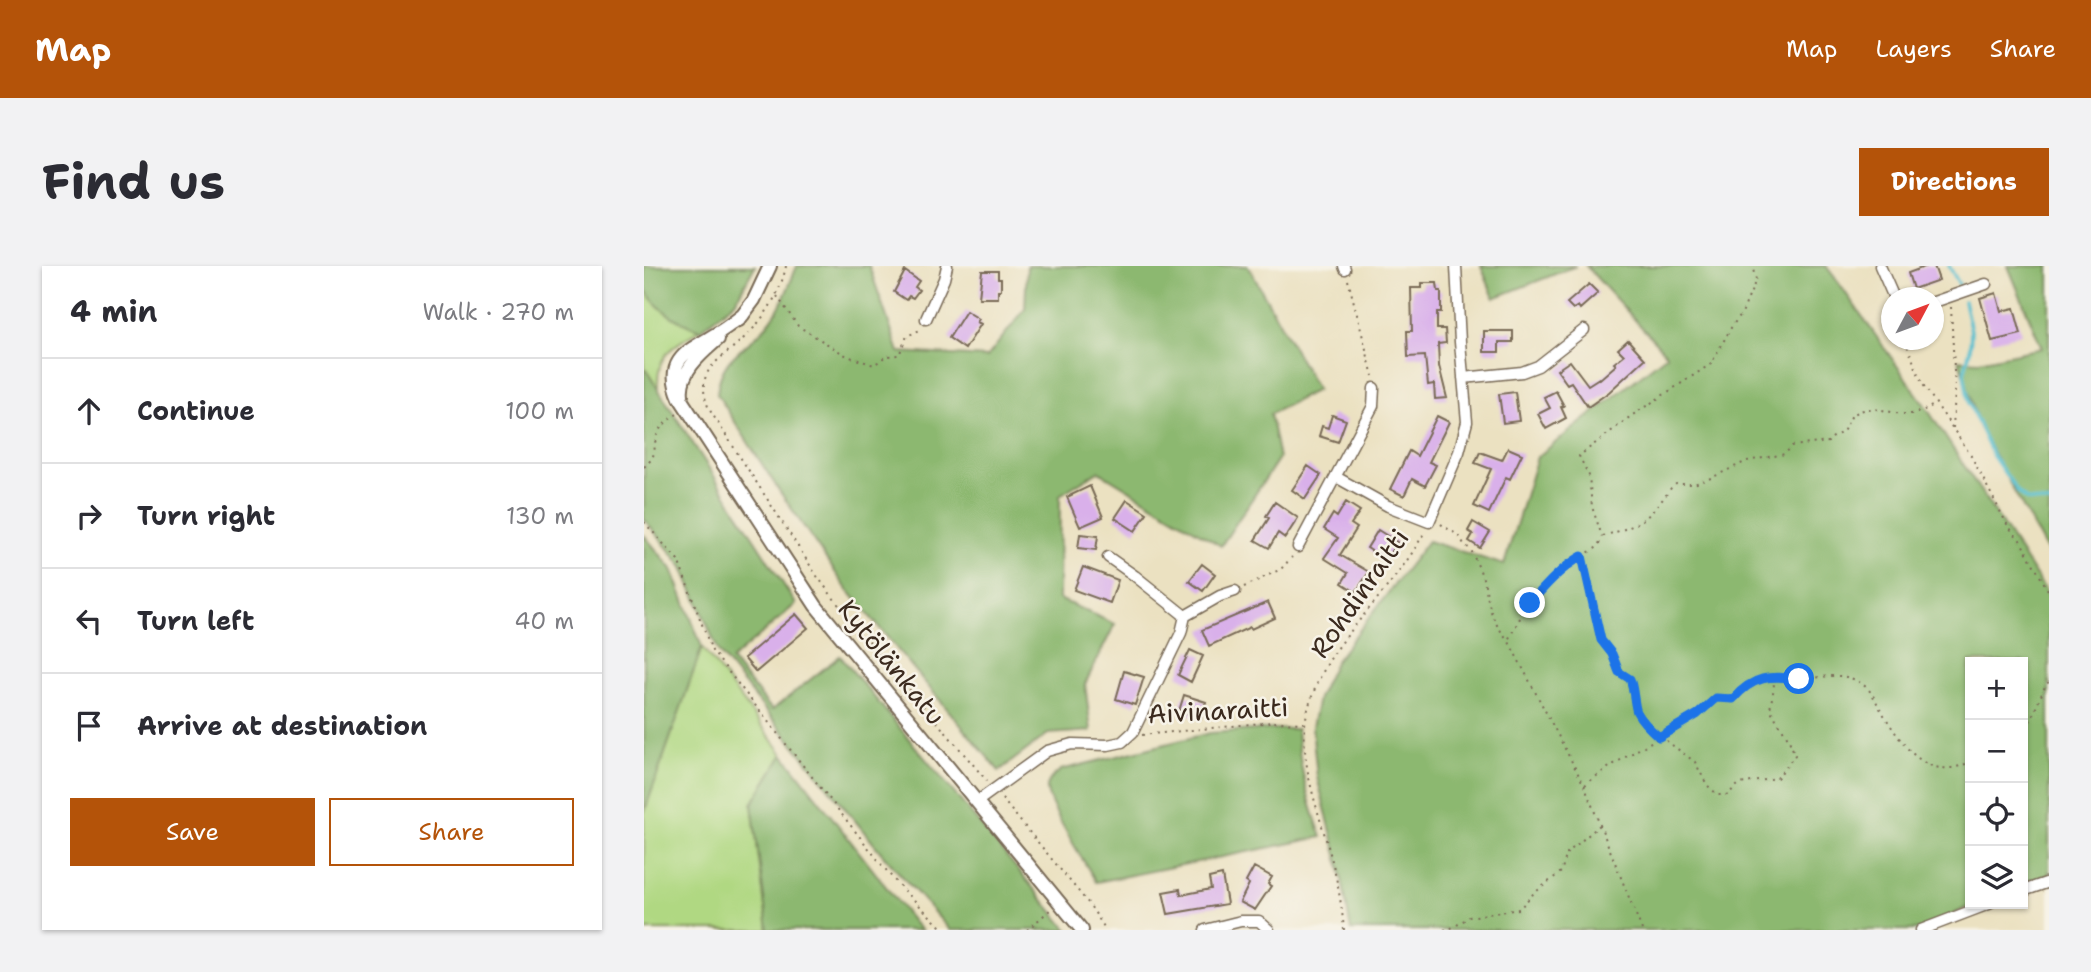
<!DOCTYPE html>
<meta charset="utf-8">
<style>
:root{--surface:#fff;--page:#f2f2f3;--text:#2b2b33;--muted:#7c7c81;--line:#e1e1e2;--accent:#b45309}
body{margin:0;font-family:"Shantell Sans",sans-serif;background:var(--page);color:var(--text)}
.controls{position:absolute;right:21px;bottom:21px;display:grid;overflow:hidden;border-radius:0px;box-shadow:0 2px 5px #0004}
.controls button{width:63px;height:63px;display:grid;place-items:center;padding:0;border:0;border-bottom:2px solid var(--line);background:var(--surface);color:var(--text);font:35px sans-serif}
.compass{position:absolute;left:1237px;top:21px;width:63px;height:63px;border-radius:50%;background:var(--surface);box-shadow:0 2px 5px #0004;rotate:49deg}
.stop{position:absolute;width:21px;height:21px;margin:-16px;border:5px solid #1a73e8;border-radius:50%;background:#fff}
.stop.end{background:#1a73e8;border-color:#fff;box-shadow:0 2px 7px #0008}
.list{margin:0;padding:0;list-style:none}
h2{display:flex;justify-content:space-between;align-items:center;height:91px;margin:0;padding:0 28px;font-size:30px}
h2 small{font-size:23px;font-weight:400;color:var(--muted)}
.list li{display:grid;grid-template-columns:46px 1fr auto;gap:21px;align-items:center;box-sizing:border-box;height:105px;padding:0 28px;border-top:2px solid var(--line)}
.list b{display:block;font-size:26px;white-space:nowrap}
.list em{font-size:23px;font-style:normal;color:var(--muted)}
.actions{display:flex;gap:14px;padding:21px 28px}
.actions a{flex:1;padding:16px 0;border:2px solid var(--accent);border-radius:0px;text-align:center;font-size:24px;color:var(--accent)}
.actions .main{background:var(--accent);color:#fff}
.icon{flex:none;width:38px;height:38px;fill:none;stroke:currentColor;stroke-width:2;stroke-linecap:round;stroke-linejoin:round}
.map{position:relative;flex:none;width:1405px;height:664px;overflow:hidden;border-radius:0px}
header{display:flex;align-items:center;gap:42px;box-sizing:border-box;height:98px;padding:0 35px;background:var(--accent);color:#fff}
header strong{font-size:33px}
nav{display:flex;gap:38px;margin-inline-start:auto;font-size:24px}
.intro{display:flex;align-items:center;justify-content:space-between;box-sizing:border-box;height:168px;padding:0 42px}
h1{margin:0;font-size:49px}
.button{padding:18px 32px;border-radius:0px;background:var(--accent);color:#fff;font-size:24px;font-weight:700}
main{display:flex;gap:42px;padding:0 42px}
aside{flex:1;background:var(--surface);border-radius:0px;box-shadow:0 2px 5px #0004}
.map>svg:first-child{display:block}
.green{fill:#b0d882;stroke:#768150;stroke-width:2}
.forest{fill:#8cb870;stroke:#647147;stroke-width:2}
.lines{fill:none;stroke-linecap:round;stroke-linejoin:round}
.stream{stroke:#54bfd0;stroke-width:3.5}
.building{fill:#d9b0ea}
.minor-casing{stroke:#796a57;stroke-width:13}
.tertiary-casing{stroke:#796a57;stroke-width:16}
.path{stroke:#796a57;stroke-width:2;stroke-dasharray:2 5;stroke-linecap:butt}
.minor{stroke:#fff;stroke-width:10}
.tertiary{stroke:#fff;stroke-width:12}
.route{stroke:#1a73e8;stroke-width:9}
.labels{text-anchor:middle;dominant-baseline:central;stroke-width:5;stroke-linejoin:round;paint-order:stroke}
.street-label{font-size:26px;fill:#3b2a1e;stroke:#f7f3e8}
</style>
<header>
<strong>Map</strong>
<nav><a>Map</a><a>Layers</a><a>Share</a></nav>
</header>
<div class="intro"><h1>Find us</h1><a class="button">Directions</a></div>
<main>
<aside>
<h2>4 min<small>Walk · 270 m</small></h2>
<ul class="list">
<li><svg class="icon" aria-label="ahead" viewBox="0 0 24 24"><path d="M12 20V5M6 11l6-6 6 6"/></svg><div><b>Continue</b></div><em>100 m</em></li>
<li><svg class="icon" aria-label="right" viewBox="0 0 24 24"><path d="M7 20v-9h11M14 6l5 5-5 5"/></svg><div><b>Turn right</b></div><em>130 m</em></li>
<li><svg class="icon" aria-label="left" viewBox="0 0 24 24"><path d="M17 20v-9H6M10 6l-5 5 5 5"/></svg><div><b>Turn left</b></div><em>40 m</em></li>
<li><svg class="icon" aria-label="arrive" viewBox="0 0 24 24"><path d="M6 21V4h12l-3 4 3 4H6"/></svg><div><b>Arrive at destination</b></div></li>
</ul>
<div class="actions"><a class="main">Save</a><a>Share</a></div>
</aside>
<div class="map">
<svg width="1405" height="664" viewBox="0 0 1405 664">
<rect width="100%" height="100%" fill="#f7f3e8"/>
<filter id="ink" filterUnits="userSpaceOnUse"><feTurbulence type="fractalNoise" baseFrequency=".0143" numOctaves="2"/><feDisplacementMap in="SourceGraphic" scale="14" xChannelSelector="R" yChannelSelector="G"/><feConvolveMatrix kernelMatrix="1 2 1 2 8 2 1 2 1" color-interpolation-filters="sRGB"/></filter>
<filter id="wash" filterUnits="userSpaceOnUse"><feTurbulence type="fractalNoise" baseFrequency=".00686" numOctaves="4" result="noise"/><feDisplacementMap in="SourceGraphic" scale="28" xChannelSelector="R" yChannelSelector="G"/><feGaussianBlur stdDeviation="1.57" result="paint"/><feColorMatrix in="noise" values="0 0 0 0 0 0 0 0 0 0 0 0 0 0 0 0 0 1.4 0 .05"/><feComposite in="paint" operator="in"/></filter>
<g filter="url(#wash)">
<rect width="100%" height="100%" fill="#ebe1c1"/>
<path class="green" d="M0,21C17,42 30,55 56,64C28,81 12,87 14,123L0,101Z
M58,381L139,488L108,538L124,664H0V547Z"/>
<path class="forest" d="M0,0H111L91,36L56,64C36,57 11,43 1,23C0,17 0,7 0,0Z
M153,0H225L255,86L343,91L381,43L383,0H604L673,124L626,148L635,192L577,280L454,205L416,229L415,333L471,358L441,418L447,465L404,468L355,505L202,322L134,223L73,128C76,89 102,85 123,59C137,43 145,20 153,0Z
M837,0H932L850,32Z
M942,0H1182L1189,9L1280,138L1405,330V609L1379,616V396H1326V638H1330L1278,664H707L695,597L673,511L668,461L674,432L691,396L784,275L860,299L893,191L1023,89Z
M1364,0H1405V289L1335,161L1315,94L1335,95L1398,82Z
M0,101L152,338L87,394L128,444L196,390L424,664H306L239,589L75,387L39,301L0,253Z
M0,269L28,303L58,381L0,547Z
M625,463H653C655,502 664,535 678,571L452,616C443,599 401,536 403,521C404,513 411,509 417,504L566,467Z
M139,488L271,658L277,664H124L108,538Z"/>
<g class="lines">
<path class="stream" d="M1305,0L1315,18
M1320,35L1327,65L1326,84L1320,107L1325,137L1349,190L1374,226L1383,234L1405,237"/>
</g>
<g id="blocks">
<path class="building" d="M1283,0H1290L1295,14L1269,23L1264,7Z
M261,5L275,15L271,21L275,24L269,32L265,30L262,34L250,26Z
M338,5H354V12H357V24H354V32H335Z
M778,17H793L794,25H797V46H793V63H801L802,77L794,78L795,100L803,132L791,133L790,118L784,119L781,90L764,91L763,65H768L767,22H778Z
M945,18L954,27L936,43L934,40L929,43L923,37Z
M1352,27L1357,45L1370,42L1377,68L1348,75L1336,32Z
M322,45L335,53L333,56L337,58L321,83L305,72Z
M840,65H869V76H855V86H840Z
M984,74L1001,93L965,126L944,141L927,116L923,118L913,104L926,95L944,119L955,112L956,113L972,99L970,97L980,89L974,83Z
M912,125L920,140L917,141L922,152L902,163L894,148L906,142L900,131Z
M871,126L875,155L859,157L855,128Z
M688,149L702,154L694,176L675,170L678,160L684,162Z
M793,150L805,156L785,196L792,199L781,220L768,213L760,230L746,223L765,185L773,190Z
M864,182L878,188L866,213L862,211L845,247L830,240L847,203L831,197L836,186L858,194Z
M664,200L677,209L661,233L648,224Z
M446,220L459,251L436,261L423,231Z
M483,234L503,247L491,265L471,252Z
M631,236L654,252L641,272L634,267L625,282L611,274L625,252L622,250Z
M702,236L716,245L707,258L713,262L696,289L725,306L712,326L698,317L704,307L680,292L694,272L680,263L689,248L693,251Z
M829,256L846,266L836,282L825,275L829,268L824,265Z
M734,264L753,276L742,294L723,282Z
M436,268L454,270L452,284L434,282Z
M558,298L571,308L559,325L545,315Z
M439,301L474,314L466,337L430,324Z
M624,336L631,352L607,363L606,361L565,380L558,364Z
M152,348L164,362L112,406L100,392Z
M546,384L559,390L547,416L534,409Z
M480,405L500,411L491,439L472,433Z
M540,429L562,436L557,452L535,445Z
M610,601L628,611L624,618L627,620L611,644L596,636L605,618L602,616Z
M578,609L583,638L524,648L519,626L536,623L537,629L567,623L565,612Z"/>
</g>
</g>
<g filter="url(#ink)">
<use href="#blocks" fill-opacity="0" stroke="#796a57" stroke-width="2"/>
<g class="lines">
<defs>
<path id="minor" d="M700,0L701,3
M1236,0L1250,32
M1290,36L1342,18
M282,53L300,13L303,0
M819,112L878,106L894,100L940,64
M692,211L744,240L785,256L815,186L823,156L816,76L812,0
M654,281L729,140L730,122
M464,291L491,310L541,350
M334,535L403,485L428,478L464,479L478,476L489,466L537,367L541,350L576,330L591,325
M1379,625L1405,616
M561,664L597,655H615L625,664
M1277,664L1345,638"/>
<path id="tertiary" d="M99,49C90,56 81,63 72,68C44,85 19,94 36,132L172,340L438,664
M95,54L110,34L126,0
M38,129C35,105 58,87 74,73"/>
</defs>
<use href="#minor" class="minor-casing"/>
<use href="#tertiary" class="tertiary-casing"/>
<path class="path" d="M142,0C137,26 121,52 102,70C77,95 48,102 65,143L173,310L203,350L343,515
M704,14L729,110
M133,30L154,60L203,90L230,99L242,90L255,89L263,70L278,63
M1307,41L1311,123L1309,162
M1261,74L1278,117L1326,188L1364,260L1376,274L1405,326
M0,201C15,188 8,183 13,169C15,161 26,153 33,148
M0,256L34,294L68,385L250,614L300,664
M797,258C803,263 811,266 815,271C820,277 820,280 827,283C831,295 838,307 841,319C846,344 847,354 864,374
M959,270C996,259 1004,254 1027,222L1032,218H1050L1067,212L1103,195L1141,188L1148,180L1184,176C1189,170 1192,170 1198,166C1203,162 1204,152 1210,148C1229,137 1242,147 1260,148C1272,149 1282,143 1292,138
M938,292L957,374L968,388L975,406L986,413L991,427L992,444L1005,462L1051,496L1063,519L1074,529H1083L1095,518L1133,512L1151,489L1144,472L1126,443L1130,421L1129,410
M600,321L637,303L648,291
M1379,467L1382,465L1402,418L1405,416
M498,469L628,456L660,457
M941,519C981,486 1032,467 1072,432L1089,433C1099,422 1113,412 1129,410C1138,409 1147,413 1156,413C1174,413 1191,406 1209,413C1227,421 1228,429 1237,444C1258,478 1281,518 1326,496
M358,533L445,638L462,664
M383,664L407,643
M700,664C698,641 694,618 688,595C677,551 657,506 661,459C663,437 676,409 688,390C717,348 757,311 781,265
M800,664L810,661L825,651L875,643L889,628L917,606L923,587L956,559
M998,664L940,519L864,374C871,362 878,347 886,336C904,312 929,295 954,281L958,270L948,241L945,210L935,190L987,150L1067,98L1088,60L1098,47L1112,14L1108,0"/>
<use href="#minor" class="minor"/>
<use href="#tertiary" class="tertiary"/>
</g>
</g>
<g class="lines" filter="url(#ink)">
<path class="route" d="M886,337C902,319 917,302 938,290L957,374L968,388L975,406L986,413C990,422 990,440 993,446C998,456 1007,464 1015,471L1054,448L1072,432L1089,433C1109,410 1126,409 1155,413"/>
</g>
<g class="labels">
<g class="street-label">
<text transform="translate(715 327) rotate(-55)">Rohdinraitti</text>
<text transform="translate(248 396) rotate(51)">Kytölänkatu</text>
<text transform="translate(574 444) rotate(-3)">Aivinaraitti</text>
</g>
</g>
</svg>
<div class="controls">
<button>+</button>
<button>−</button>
<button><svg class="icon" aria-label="locate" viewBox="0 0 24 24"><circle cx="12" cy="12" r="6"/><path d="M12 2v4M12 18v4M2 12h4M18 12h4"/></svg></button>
<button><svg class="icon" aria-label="layers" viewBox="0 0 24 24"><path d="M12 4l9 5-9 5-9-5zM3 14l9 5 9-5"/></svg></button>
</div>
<svg class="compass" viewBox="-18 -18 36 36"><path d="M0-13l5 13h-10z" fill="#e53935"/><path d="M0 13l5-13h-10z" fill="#7c7c81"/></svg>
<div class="stop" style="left:1155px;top:413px"></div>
<div class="stop end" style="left:886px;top:337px"></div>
</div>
</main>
